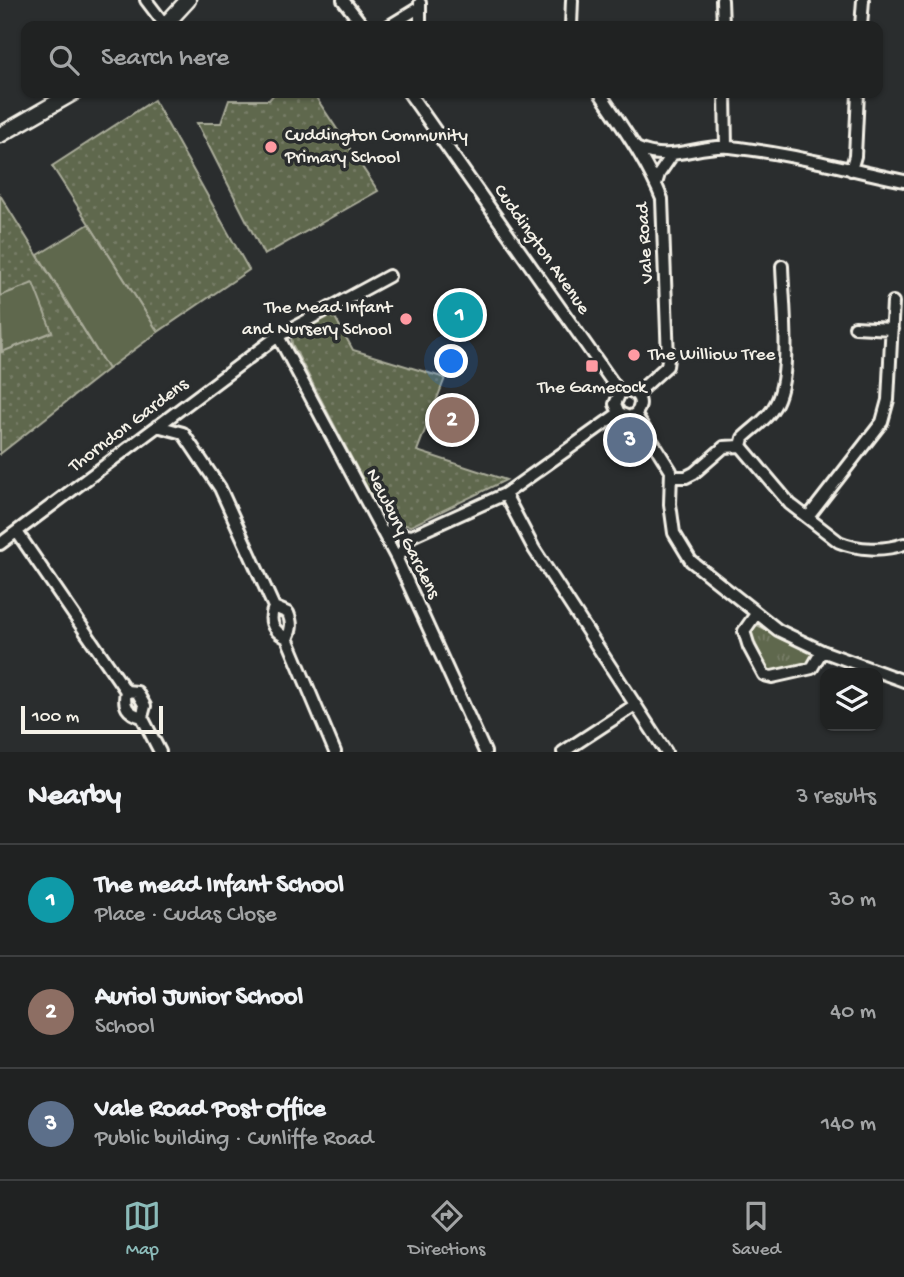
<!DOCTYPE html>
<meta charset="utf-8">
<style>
:root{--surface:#202222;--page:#282a2a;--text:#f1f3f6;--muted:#a2a4a5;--line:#3d3f40;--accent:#8bbbb9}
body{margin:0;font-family:"Gochi Hand",sans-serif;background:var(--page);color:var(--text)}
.controls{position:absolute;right:21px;bottom:21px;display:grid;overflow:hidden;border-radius:14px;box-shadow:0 2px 5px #0004}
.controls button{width:63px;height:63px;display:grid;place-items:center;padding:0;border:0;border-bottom:2px solid var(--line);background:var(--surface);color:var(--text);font:35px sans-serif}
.scale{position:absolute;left:21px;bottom:18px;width:142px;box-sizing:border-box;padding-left:7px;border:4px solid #f4f1e8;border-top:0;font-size:19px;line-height:24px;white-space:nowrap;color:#f4f1e8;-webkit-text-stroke:5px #2a2d2e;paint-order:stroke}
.you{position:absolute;left:452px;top:362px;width:24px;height:24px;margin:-18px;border:5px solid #fff;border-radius:50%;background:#1a73e8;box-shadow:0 0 0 10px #1a73e833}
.badge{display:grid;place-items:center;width:46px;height:46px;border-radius:50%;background:var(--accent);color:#fff;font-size:23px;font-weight:700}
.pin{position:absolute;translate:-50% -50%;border:4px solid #fff;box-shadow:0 2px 7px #0006}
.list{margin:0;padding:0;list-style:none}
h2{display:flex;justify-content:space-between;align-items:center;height:91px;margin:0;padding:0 28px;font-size:30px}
h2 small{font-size:23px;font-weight:400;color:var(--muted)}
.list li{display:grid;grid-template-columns:46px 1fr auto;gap:21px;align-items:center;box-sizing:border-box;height:112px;padding:0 28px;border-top:2px solid var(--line)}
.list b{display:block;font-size:26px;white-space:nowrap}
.list p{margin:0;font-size:23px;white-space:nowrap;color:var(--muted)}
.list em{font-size:23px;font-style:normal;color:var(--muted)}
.icon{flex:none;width:38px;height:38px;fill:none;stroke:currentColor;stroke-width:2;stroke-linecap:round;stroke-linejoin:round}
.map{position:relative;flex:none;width:904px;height:752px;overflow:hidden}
.search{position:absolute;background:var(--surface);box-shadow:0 2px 5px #0004;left:21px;right:21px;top:21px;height:77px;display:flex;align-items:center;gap:18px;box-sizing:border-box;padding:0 24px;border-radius:14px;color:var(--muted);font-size:26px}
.sheet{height:427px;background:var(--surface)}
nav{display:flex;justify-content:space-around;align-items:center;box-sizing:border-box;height:98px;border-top:2px solid var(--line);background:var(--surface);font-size:19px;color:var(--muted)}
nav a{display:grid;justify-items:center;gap:4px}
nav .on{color:var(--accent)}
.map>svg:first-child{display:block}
.grass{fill:url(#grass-tufts);stroke:#aaac9a;stroke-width:2}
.park{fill:url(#park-dots);stroke:#aaac9a;stroke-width:2}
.garden{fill:#5f674d;stroke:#aaac9a;stroke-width:2}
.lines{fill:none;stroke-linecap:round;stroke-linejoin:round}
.minor-casing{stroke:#f4f1e8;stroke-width:16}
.tertiary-casing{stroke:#f4f1e8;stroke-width:19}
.minor{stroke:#2a2d2e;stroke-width:10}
.tertiary{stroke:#2a2d2e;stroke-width:14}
.poi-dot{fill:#ff9aa2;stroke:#2a2d2e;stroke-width:2.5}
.labels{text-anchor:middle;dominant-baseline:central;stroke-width:7;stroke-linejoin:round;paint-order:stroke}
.poi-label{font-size:19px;fill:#f4f1e8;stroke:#2a2d2e;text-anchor:start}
.street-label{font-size:19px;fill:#f4f1e8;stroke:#2a2d2e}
</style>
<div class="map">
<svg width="904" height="752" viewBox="0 0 904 752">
<defs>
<pattern id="grass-tufts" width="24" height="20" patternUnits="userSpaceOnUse" patternTransform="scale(1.75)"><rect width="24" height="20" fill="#5f674d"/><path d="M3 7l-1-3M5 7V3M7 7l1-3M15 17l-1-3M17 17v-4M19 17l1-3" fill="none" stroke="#777d67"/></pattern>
<pattern id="park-dots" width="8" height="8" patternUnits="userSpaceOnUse" patternTransform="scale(1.75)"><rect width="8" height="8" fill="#5f674d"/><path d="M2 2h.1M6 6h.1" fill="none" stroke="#777d67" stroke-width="1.8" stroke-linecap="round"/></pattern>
</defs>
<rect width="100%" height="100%" fill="#2a2d2e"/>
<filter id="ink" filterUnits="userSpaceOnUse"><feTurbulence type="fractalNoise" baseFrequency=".0143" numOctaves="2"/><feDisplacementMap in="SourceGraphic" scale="14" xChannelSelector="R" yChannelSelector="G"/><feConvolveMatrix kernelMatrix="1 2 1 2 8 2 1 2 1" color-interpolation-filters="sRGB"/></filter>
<g filter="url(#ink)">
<path class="grass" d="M755,624L811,652L814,659L808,666C763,674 770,678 749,637V633Z"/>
<path class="park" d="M275,93H313L378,191L264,255L197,123H221L229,100H269Z
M154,100L249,270L158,332L52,166Z
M0,195L108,369L0,454Z
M332,312L353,350L445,378L417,451L506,480L411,526L385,522L292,344L291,336L294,331Z"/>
<path class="garden" d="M89,224L158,332L108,369L38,255Z
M33,283L52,332L2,352L0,296Z"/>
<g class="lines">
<defs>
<path id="minor" d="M146,0L165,25
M343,0L363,26
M722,0L723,26
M389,26L420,7
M420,26V3
M571,26L572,0
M861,26L863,0
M409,93L620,393
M600,93C622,127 647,161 662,199L668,359L667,366L636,394
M725,93L726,147
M636,148C671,164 696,144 730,147C788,153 847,169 904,181
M851,170L855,156L858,93
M656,184L659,174L672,155
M855,327L892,329
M278,336L397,559L485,752
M630,391C641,395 643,406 635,414
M620,393L615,404L619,413L629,417L635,414
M635,414L671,471L670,504L674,533L691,561L778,630L822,651L904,681
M157,426L183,433L220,488L274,607C268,622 273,631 287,638L335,752
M741,446L743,438C753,428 767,420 774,407C793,378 783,302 782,266
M672,477H686L694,473L724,447L741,446L790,504L839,542C858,550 884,551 904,544
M505,494L534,549L666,752
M809,516L882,422L888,400L893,302
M17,532L126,691C123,706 127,713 142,717
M384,532L412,536L505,494L619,413
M0,544L278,336L389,276
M397,559L412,536
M274,607L288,613C292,623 292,629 287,638
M756,614L744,631L749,647L764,675L772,677L812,668L822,651
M126,691L137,692L145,706L142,717L160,752
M563,752L635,705"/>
<path id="tertiary" d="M164,26L188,0
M0,135L73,93"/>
</defs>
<use href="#minor" class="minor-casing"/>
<use href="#tertiary" class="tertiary-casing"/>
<use href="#minor" class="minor"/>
<use href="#tertiary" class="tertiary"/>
</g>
</g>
<g class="poi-dot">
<circle cx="271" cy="147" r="7"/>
<circle cx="406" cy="319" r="7"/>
<circle cx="634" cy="355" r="7"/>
<rect x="585" y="359" width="14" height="14" rx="3.5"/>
</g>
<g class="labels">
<g class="poi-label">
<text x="285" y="136">Cuddington Community<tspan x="285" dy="22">Primary School</tspan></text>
<text x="392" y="308" text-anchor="end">The Mead Infant<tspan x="392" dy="22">and Nursery School</tspan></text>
<text x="648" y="355">The Williow Tree</text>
<text x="592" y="388" text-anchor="middle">The Gamecock</text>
</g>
<g class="street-label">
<text transform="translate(646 243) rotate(-94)">Vale Road</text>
<text transform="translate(541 250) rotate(55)">Cuddington Avenue</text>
<text transform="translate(129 426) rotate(-37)">Thorndon Gardens</text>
<text transform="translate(402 534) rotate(63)">Newbury Gardens</text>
</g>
</g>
</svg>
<div class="controls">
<button><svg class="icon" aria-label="layers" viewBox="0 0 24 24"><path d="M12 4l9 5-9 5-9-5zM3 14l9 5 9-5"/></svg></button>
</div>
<div class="scale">100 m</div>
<div class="you"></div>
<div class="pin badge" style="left:460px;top:315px;background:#0f9aa8">1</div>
<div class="pin badge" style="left:452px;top:420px;background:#8d6e63">2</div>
<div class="pin badge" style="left:630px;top:440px;background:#5c6f8a">3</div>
<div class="search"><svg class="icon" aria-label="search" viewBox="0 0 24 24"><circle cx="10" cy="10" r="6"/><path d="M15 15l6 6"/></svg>Search here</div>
</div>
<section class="sheet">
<h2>Nearby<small>3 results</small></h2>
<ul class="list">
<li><span class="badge" style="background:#0f9aa8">1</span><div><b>The mead Infant School</b><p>Place · Cudas Close</p></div><em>30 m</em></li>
<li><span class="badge" style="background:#8d6e63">2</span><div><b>Auriol Junior School</b><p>School</p></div><em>40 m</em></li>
<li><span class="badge" style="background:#5c6f8a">3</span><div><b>Vale Road Post Office</b><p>Public building · Cunliffe Road</p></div><em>140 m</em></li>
</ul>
</section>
<nav>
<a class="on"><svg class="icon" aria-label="map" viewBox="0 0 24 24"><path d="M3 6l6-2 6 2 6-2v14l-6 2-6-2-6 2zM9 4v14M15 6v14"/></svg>Map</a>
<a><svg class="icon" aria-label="directions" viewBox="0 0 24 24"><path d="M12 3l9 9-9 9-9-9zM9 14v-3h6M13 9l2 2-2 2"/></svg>Directions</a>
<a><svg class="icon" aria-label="saved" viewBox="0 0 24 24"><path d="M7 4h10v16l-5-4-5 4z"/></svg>Saved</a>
</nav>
